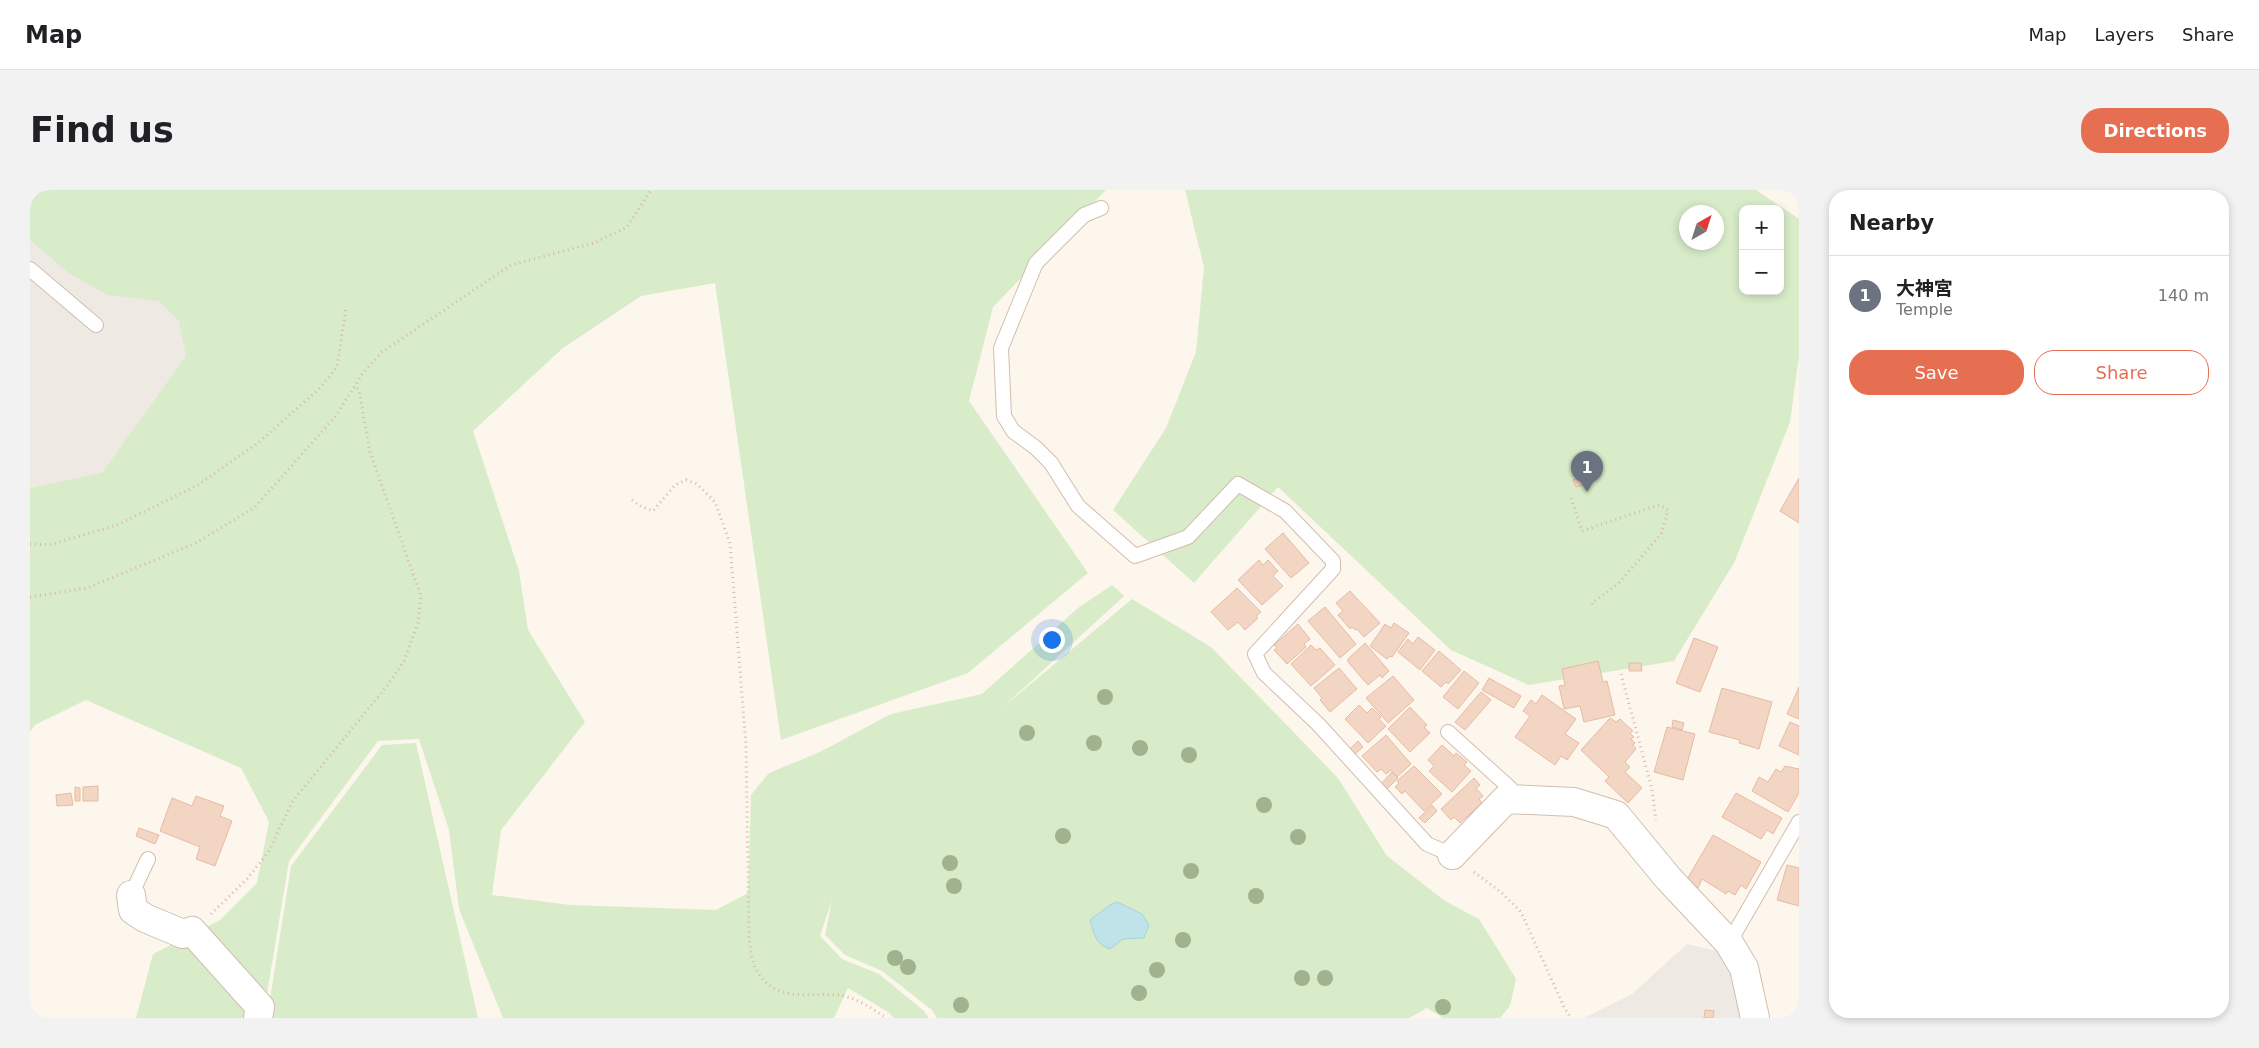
<!DOCTYPE html>
<meta charset="utf-8">
<style>
:root{--surface:#fff;--page:#f2f2f2;--text:#202124;--muted:#757577;--line:#e0e0e0;--accent:#e76f51}
body{margin:0;font-family:"DejaVu Sans","Noto Sans JP",sans-serif;background:var(--page);color:var(--text)}
.controls{position:absolute;right:15px;top:15px;display:grid;overflow:hidden;border-radius:10px;box-shadow:0 2px 8px #0003}
.controls button{width:45px;height:45px;display:grid;place-items:center;padding:0;border:0;border-bottom:1px solid var(--line);background:var(--surface);color:var(--text);font:25px sans-serif}
.compass{position:absolute;left:1649px;top:15px;width:45px;height:45px;border-radius:50%;background:var(--surface);box-shadow:0 2px 8px #0003;rotate:39deg}
.you{position:absolute;left:1021px;top:449px;width:18px;height:18px;margin:-12px;border:4px solid #fff;border-radius:50%;background:#1a73e8;box-shadow:0 0 0 8px #1a73e833}
.badge{display:grid;place-items:center;width:32px;height:32px;border-radius:50%;background:var(--accent);color:#fff;font-size:16px;font-weight:700}
.pin{position:absolute;translate:-50% -41px;filter:drop-shadow(0 1px 2px #0008)}
.pin::after{content:'';position:absolute;top:26px;width:18px;height:15px;background:inherit;clip-path:polygon(0 0,100% 0,50% 100%)}
.list{margin:0;padding:0;list-style:none}
h2{display:flex;justify-content:space-between;align-items:center;height:65px;margin:0;padding:0 20px;font-size:21px}
h2 small{font-size:16px;font-weight:400;color:var(--muted)}
.list li{display:grid;grid-template-columns:32px 1fr auto;gap:15px;align-items:center;box-sizing:border-box;height:80px;padding:0 20px;border-top:1px solid var(--line)}
.list b{display:block;font-size:19px;white-space:nowrap}
.list p{margin:0;font-size:16px;white-space:nowrap;color:var(--muted)}
.list em{font-size:16px;font-style:normal;color:var(--muted)}
.actions{display:flex;gap:10px;padding:15px 20px}
.actions a{flex:1;padding:11px 0;border:1px solid var(--accent);border-radius:20px;text-align:center;font-size:18px;color:var(--accent)}
.actions .main{background:var(--accent);color:#fff}
.map{position:relative;flex:none;width:1769px;height:828px;overflow:hidden;border-radius:20px}
header{display:flex;align-items:center;gap:30px;box-sizing:border-box;height:70px;padding:0 25px;background:var(--surface);border-bottom:1px solid var(--line)}
header strong{font-size:24px}
nav{display:flex;gap:28px;margin-inline-start:auto;font-size:18px}
.intro{display:flex;align-items:center;justify-content:space-between;box-sizing:border-box;height:120px;padding:0 30px}
h1{margin:0;font-size:35px}
.button{padding:12px 22px;border-radius:20px;background:var(--accent);color:#fff;font-size:18px;font-weight:700}
main{display:flex;gap:30px;padding:0 30px}
aside{flex:1;background:var(--surface);border-radius:20px;box-shadow:0 2px 8px #0003}
.map>svg:first-child{display:block}
.industrial{fill:#efe9e4}
.green{fill:#d8ecc9;fill-rule:evenodd}
.water{fill:#bfe3e8;stroke:#a5d3da}
.building{fill:#f3d5c3;stroke:#e6bba3}
.lines{fill:none;stroke-linecap:round;stroke-linejoin:round}
.service-casing{stroke:#d1beb0;stroke-width:16}
.minor-casing{stroke:#d1beb0;stroke-width:30}
.path{stroke:#d9b8a5;stroke-width:3;stroke-dasharray:1 4;stroke-linecap:butt}
.service{stroke:#fff;stroke-width:14}
.minor{stroke:#fff;stroke-width:28}
.tree{fill:#a0b28e}
</style>
<header>
<strong>Map</strong>
<nav><a>Map</a><a>Layers</a><a>Share</a></nav>
</header>
<div class="intro"><h1>Find us</h1><a class="button">Directions</a></div>
<main>
<div class="map">
<svg width="1769" height="828" viewBox="0 0 1769 828">
<rect width="100%" height="100%" fill="#fdf6ec"/>
<path class="industrial" d="M0,22L321,35L0,378Z
M1657,754L1696,763L1715,828H1554L1602,804Z"/>
<path class="green" d="M0,0H1076L963,117L939,211L1058,383L938,483L751,550L685,93L611,106L533,158L443,241L489,381L498,440L555,532L471,640L462,705L540,715L686,720L718,703L721,605L739,583L790,562L861,524L952,504L1048,418L1082,395L1094,406L972,518L1102,409L1181,457L1308,588L1357,666L1415,711L1449,729L1486,789L1480,816L1470,828H1413L1397,818L1379,828H907L902,820L852,781L815,765L795,745L802,710L790,746L812,769L849,784L894,821L899,828H864L858,822L818,798L804,828H473L429,719L419,640L389,549L348,551L259,671L233,828H106L123,764L190,730L227,693L239,632L211,578L56,510L5,535L0,542V298L72,283L156,166L149,131L129,111L77,105L39,83L0,50Z
M1155,0H1726L1769,29V166L1760,232L1704,373L1644,471L1499,495L1421,460L1248,297L1164,393L1083,320L1136,238L1166,162L1174,77ZM1713,19H1750V101H1713ZM1656,22H1686V52H1656Z
M386,553L448,828H237L261,676L352,555Z"/>
<path class="water" d="M1087,712L1112,724L1119,735L1114,748L1093,749L1080,759C1066,755 1064,744 1060,730L1080,715Z"/>
<path class="building" d="M1552,288L1554,295L1546,297L1543,290Z
M1769,288V333L1750,321Z
M1253,343L1279,373L1261,388L1235,359Z
M1229,370L1233,375L1238,370L1248,381L1243,386L1253,396L1232,415L1208,390Z
M1207,398L1231,422L1226,426L1228,428L1215,440L1208,432L1198,440L1181,422Z
M1320,401L1350,433L1334,447L1327,439L1326,440L1322,437L1320,439L1308,425L1313,421L1306,413Z
M1295,417L1326,454L1310,468L1278,431Z
M1364,433L1379,443L1362,467L1360,466L1357,469L1340,456L1355,434L1361,438Z
M1268,434L1280,449L1274,454L1276,457L1257,474L1244,460L1247,458L1244,455Z
M1388,447L1405,460L1390,480L1368,462L1378,449L1383,454Z
M1664,448L1688,457L1670,502L1646,493Z
M1335,453L1359,481L1352,488L1350,485L1338,495L1318,472V469Z
M1281,455L1286,460L1290,458L1305,475L1281,496L1261,474Z
M1409,461L1431,480L1418,494L1416,492L1411,497L1392,481Z
M1568,471L1573,492L1577,491L1585,525L1554,532L1550,516L1534,519L1529,496L1535,495L1532,479Z
M1599,473H1611L1612,481H1599Z
M1309,478L1327,499L1300,522L1290,510L1292,508L1284,498Z
M1434,481L1449,493L1428,519L1413,507Z
M1363,486L1384,510L1358,533L1336,508Z
M1459,488L1491,506L1484,518L1452,500Z
M1769,497V529L1757,524Z
M1692,498L1742,512L1729,559L1709,553L1710,550L1679,542Z
M1451,502L1461,510L1435,540L1425,532Z
M1512,505L1546,529L1535,544L1549,553L1537,570L1531,566L1525,575L1485,547L1500,526L1493,521L1501,510L1506,514Z
M1329,515L1337,523L1342,518L1351,527L1349,529L1356,536L1338,553L1315,529Z
M1380,517L1397,535L1394,537L1400,543L1380,562L1358,539Z
M1580,528L1586,532L1590,529L1603,541L1600,543L1604,547L1601,549L1605,553L1603,555L1606,559L1595,572L1600,577L1595,582L1612,598L1598,613L1575,591L1579,587L1551,560Z
M1643,530L1654,533L1652,540L1642,537Z
M1760,532L1769,536V565L1749,556Z
M1637,537L1665,544L1653,590L1624,582Z
M1356,545L1381,574L1367,587L1361,580L1356,584L1351,579L1347,582L1332,566Z
M1328,551L1333,557L1324,565L1319,560Z
M1412,555L1424,566L1426,563L1437,572L1434,575L1441,581L1422,602L1399,581L1404,576L1398,570Z
M1384,576L1412,604L1394,621L1375,601L1372,604L1365,597L1369,593L1367,591Z
M1755,576L1769,579V603L1758,622L1722,601L1729,587L1738,592L1746,579L1751,582Z
M1362,582L1368,588L1357,599L1351,594Z
M1444,588L1450,595L1446,598L1453,606L1449,609L1452,613L1430,633L1424,627L1421,630L1411,619Z
M68,596V611H53V597Z
M45,597L50,598V611H45Z
M41,603L43,615L27,616L26,605Z
M1706,603L1752,628L1743,644L1737,640L1731,649L1692,627Z
M166,606L194,616L190,626L202,631L185,676L166,669L170,657L130,641L142,608L162,616Z
M1402,615L1407,621L1395,633L1389,628Z
M109,638L129,645L125,654L106,646Z
M1683,645L1731,672L1716,699L1711,695L1705,705L1698,701L1696,704L1672,689L1668,698L1656,691Z
M1757,675L1769,678V716L1747,710Z
M1675,820L1684,821L1683,828H1674Z"/>
<g class="lines">
<defs>
<path id="service" d="M1071,18L1054,25L1006,73L971,158L974,226L983,241L1006,258L1021,273L1048,316L1105,366L1158,347L1208,294L1255,321L1303,371V379L1225,464L1234,483L1288,534L1397,654L1422,665
M0,79L66,135
M1418,542L1480,598L1486,609
M101,705L118,669
M1699,753L1769,632"/>
<path id="minor" d="M1422,665L1476,609L1544,612L1586,625L1638,688L1699,753L1714,778L1725,828
M101,705L103,720L115,728L153,744L162,741L230,817L228,828"/>
</defs>
<use href="#service" class="service-casing"/>
<use href="#minor" class="minor-casing"/>
<path class="path" d="M1541,308L1552,341L1629,315L1638,320L1631,344L1588,394L1562,413L1563,418
M602,310L612,317L623,321L645,295L656,290L667,294L685,312L700,353L716,556L719,749C721,758 721,771 726,779C745,814 777,802 808,805C826,807 841,818 856,828
M0,354L19,355L87,335L168,295L229,252L290,198L307,177L316,117
M0,407L57,398L166,353L225,317L305,227L333,183L352,162L481,75L564,53L597,37L621,0
M1591,484L1622,599L1626,630
M1444,682L1472,703L1491,722L1534,817L1541,828
M181,724L218,688L239,661L262,612L357,496L374,471L388,433L391,406L340,262L329,201L325,195"/>
<use href="#service" class="service"/>
<use href="#minor" class="minor"/>
</g>
<g class="tree">
<circle cx="1075" cy="507" r="8"/>
<circle cx="997" cy="543" r="8"/>
<circle cx="1064" cy="553" r="8"/>
<circle cx="1110" cy="558" r="8"/>
<circle cx="1159" cy="565" r="8"/>
<circle cx="1234" cy="615" r="8"/>
<circle cx="1033" cy="646" r="8"/>
<circle cx="1268" cy="647" r="8"/>
<circle cx="920" cy="673" r="8"/>
<circle cx="1161" cy="681" r="8"/>
<circle cx="924" cy="696" r="8"/>
<circle cx="1226" cy="706" r="8"/>
<circle cx="1153" cy="750" r="8"/>
<circle cx="865" cy="768" r="8"/>
<circle cx="878" cy="777" r="8"/>
<circle cx="1127" cy="780" r="8"/>
<circle cx="1272" cy="788" r="8"/>
<circle cx="1295" cy="788" r="8"/>
<circle cx="1109" cy="803" r="8"/>
<circle cx="931" cy="815" r="8"/>
<circle cx="1413" cy="817" r="8"/>
</g>
</svg>
<div class="controls">
<button>+</button>
<button>−</button>
</div>
<svg class="compass" viewBox="-18 -18 36 36"><path d="M0-13l5 13h-10z" fill="#e53935"/><path d="M0 13l5-13h-10z" fill="#757577"/></svg>
<div class="you"></div>
<div class="pin badge" style="left:1557px;top:302px;background:#6b7280">1</div>
</div>
<aside>
<h2>Nearby<small></small></h2>
<ul class="list">
<li><span class="badge" style="background:#6b7280">1</span><div><b>大神宮</b><p>Temple</p></div><em>140 m</em></li>
</ul>
<div class="actions"><a class="main">Save</a><a>Share</a></div>
</aside>
</main>
